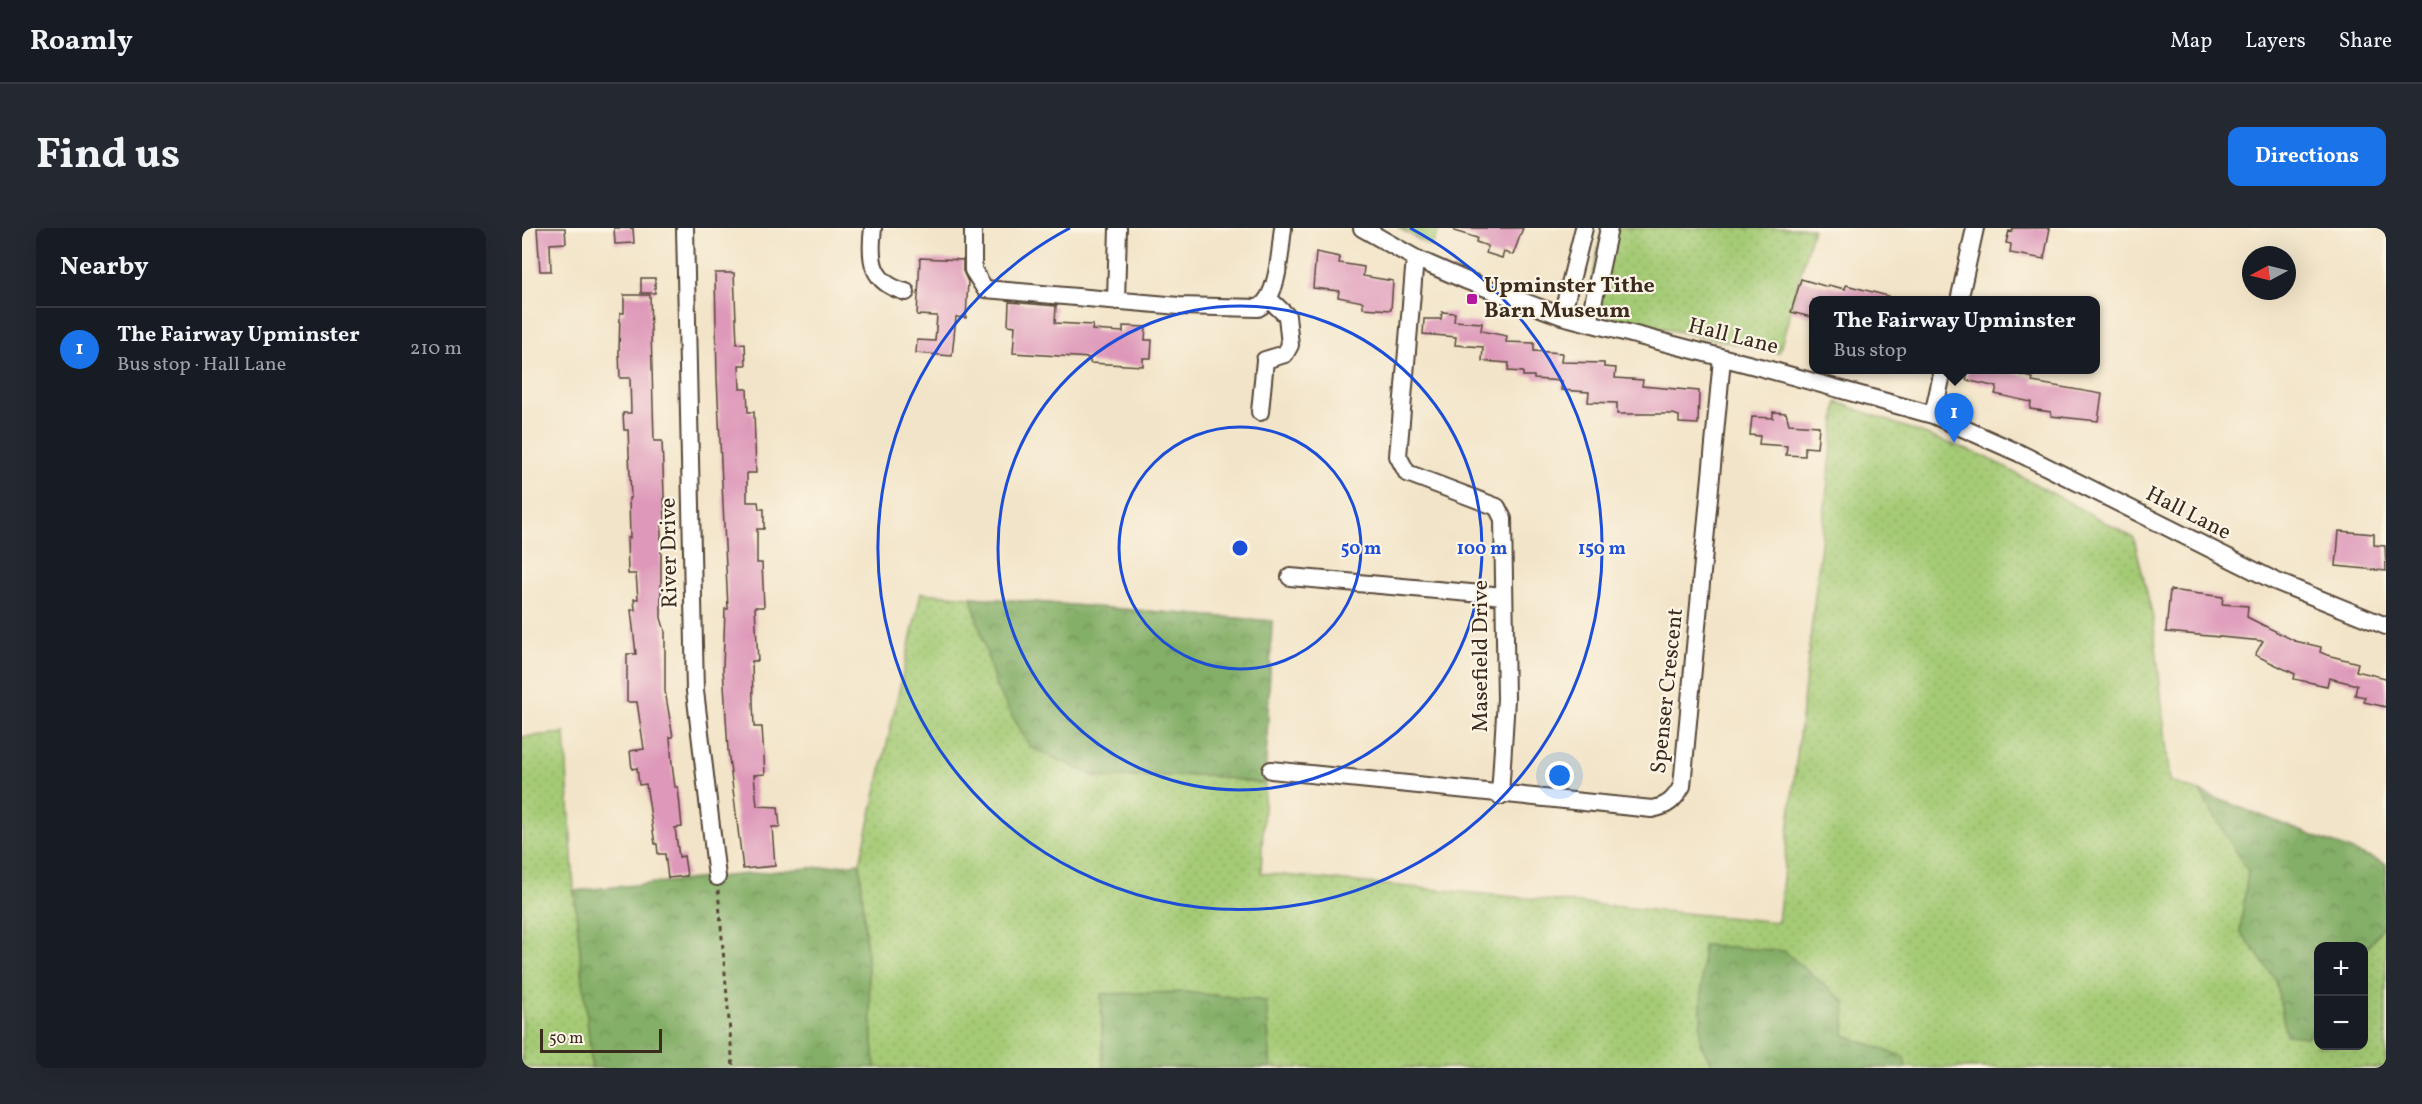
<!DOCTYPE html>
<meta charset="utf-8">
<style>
:root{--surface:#171b24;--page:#242831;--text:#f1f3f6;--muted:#9ea1a6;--line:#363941;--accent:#1a73e8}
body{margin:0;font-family:Vollkorn,serif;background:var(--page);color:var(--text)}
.controls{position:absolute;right:18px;bottom:18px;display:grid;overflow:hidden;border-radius:12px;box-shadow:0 6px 24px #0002}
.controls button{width:54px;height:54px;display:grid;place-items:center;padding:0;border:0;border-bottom:2px solid var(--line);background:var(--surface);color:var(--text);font:30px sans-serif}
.compass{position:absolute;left:1720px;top:18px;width:54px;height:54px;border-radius:50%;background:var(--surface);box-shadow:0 6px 24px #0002;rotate:263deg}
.scale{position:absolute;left:18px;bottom:15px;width:122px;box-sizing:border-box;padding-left:6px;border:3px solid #3b2a1e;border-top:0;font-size:16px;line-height:21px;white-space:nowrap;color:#3b2a1e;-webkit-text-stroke:4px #fcf5e5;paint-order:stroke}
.you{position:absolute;left:1038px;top:548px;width:21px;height:21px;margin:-15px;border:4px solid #fff;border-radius:50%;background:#1a73e8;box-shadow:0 0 0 9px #1a73e833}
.badge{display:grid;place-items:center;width:39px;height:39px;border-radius:50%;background:var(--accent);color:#fff;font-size:20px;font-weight:700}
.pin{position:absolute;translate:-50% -50px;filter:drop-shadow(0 2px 3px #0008)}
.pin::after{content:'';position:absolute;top:32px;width:21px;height:18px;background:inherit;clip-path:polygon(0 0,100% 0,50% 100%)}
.popup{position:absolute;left:1287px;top:68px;width:291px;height:78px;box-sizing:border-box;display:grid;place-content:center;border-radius:12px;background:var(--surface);filter:drop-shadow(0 2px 4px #0005);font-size:20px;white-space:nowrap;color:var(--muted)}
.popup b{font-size:22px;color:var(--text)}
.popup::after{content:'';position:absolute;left:50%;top:100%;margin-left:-12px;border:12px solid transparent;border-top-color:var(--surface)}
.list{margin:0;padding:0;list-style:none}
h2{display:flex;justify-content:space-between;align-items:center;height:78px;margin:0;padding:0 24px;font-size:26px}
h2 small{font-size:20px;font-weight:400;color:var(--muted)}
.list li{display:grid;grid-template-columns:39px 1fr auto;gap:18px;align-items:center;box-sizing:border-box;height:84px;padding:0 24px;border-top:2px solid var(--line)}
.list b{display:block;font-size:22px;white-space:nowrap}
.list p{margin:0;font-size:20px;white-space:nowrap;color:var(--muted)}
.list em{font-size:20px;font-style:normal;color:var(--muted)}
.map{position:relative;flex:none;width:1864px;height:840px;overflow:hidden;border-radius:12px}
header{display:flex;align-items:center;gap:36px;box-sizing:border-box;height:84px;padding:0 30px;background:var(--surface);border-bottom:2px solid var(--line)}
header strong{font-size:28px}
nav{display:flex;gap:33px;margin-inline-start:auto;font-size:21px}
.intro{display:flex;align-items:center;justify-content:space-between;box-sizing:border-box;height:144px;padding:0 36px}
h1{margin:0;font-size:42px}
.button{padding:15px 27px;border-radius:12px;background:var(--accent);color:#fff;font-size:21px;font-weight:700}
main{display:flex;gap:36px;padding:0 36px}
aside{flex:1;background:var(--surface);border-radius:12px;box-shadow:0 6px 24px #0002}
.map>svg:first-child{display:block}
.grass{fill:url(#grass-dots);stroke:#707a4a;stroke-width:1.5;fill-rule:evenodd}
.forest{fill:url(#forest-crowns);stroke:#606c42;stroke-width:1.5}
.green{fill:#a5cb76;stroke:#707a4a;stroke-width:1.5}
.building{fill:#de99ba}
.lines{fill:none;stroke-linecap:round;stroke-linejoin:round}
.minor-casing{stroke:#564638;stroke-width:20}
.path{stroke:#564638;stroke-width:3;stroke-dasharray:4.5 4.5;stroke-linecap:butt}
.minor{stroke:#fff;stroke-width:16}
.ring{fill:none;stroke:#1d4ed8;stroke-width:3}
.poi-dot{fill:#b5179e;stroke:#fcf5e5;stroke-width:2}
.labels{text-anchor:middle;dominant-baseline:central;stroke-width:4.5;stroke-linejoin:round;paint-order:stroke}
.poi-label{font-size:22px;font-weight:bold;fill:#3b2a1e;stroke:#fcf5e5;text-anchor:start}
.street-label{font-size:22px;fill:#3b2a1e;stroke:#fcf5e5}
.centre{fill:#1d4ed8;stroke:#fcf5e5;stroke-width:3}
.ring-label{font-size:18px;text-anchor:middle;font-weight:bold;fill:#1d4ed8;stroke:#fcf5e5;stroke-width:4.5;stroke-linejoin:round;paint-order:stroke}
</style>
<header>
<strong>Roamly</strong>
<nav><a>Map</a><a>Layers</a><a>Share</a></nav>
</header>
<div class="intro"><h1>Find us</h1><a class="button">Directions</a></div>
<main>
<aside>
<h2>Nearby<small></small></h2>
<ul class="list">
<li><span class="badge">1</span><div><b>The Fairway Upminster</b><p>Bus stop · Hall Lane</p></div><em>210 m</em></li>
</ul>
</aside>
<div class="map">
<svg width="1864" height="840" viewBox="0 0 1864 840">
<defs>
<pattern id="grass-dots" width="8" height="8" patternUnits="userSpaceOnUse" patternTransform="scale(1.5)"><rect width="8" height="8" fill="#a5cb76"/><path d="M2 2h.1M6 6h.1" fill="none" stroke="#8fae66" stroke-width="1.8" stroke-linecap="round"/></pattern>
<pattern id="forest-crowns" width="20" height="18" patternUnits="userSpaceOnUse" patternTransform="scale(1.5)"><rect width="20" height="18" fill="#84af67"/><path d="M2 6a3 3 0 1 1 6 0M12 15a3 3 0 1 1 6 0" fill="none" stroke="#6d8f54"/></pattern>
</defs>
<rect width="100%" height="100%" fill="#fcf5e5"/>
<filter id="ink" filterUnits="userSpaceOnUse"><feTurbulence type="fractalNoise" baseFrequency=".0167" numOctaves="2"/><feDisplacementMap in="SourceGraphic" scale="12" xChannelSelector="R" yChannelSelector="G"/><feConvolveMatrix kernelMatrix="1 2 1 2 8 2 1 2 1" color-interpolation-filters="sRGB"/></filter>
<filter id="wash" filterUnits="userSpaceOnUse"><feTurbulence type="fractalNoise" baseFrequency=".008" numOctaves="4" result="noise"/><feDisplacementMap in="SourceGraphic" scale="24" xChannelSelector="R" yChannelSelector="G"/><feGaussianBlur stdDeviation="1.35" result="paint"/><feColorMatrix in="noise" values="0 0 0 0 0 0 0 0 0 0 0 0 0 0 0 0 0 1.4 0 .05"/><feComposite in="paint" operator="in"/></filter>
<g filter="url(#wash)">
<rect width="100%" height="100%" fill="#f2e4c8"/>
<path class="grass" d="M1080,0H1291L1257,125L1064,84Z
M1315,174L1462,228L1612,310L1631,390L1648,553L1864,636V840H353L338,635L399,365L750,393L739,645L1256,694ZM1796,718H1842V818H1796Z
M43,505L52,663L70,840H0V509Z"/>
<path class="forest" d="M449,369L750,393L743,556L684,547L577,550L508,519L474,459Z
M1678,564L1864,636V694L1842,725V718H1796V793L1786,809L1764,807L1754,752L1718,703L1726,643Z
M338,635L353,840H70L52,663Z
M1181,717L1262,723L1324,775L1322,807L1382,829L1384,840H1193L1178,816Z
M663,764L744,773L749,840H581L579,766Z"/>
<path class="green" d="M877,0H918L909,19Z"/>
<g id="blocks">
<path class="building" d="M15,0H43L44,15L28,16L29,43H18Z
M92,0H111L112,15L93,16Z
M932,0H1001L991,27L982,24L980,30L964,25L966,18L954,14L955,10L932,3Z
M1491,0H1528L1522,31L1488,25L1489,16L1484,15L1487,3L1490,4Z
M794,24L818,29L817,35L842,39L841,48L871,53L869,82L841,80V74L816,69L817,63L791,60Z
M398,30L441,32V43L446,54L444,90L434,89L430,128L394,125L395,112L413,113L415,88L395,87Z
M193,45H212L215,116L223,115L224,137H217L218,161H225L226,184H232L234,245H225V274H236L237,281H242V301H235V335H240L242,379H233L236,433H230L231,473L232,499H240L243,546L232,547L235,578L256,579L258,599H250L253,638L221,641L206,522L201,440L203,381H206L195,150Z
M119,50H133V65H119Z
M1279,51L1306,59V57L1323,61L1324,57L1366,68L1365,72H1291L1289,89L1269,84Z
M102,67H128L132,213H140L143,294H140L139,302V390L143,403V463L151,509H148L150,536L153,559H156L160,599L153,600L157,629L162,628L165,648L146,650L143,626H136L135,616H133L124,556L117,557L115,540L110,541L108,523L122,521L115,474H105V426H114L109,382H113L112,371H116L114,346H106L105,310H108L107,270H109L106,202H102L101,185H109L108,150H98L97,125L98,85H102Z
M487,74L534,78L533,95L571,97L570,102L601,104V98L624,99L623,112H630L629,130H621V138L568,135V130L491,125L493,98L486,97Z
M920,84L933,85L932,93L960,95L959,103L985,108L984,114L1012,115V123L1040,125L1039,134L1082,135V139L1094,140L1093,150L1121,152L1120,158L1177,163L1176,196L1157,195V188L1151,186H1095V175L1066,174L1067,164L1039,162L1040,153L1012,151V148H1001V144L986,143L987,135L960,133L961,119L933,117L934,109L901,106L902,91H919Z
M1447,141H1476L1511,150L1510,154L1580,166L1576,193L1529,188V184L1508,181L1509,174L1473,166L1475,159L1444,152Z
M1251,184L1264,185L1267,196L1297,198L1295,220L1283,219V228L1264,227L1265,218L1237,216L1238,208L1228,207L1230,189L1251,190Z
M1817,303L1852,306V317L1863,318L1864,343L1814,338Z
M1648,362L1701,369L1700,376L1726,378L1725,389L1773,413L1799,419L1798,424L1805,427L1836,435L1834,443L1864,450V479L1842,474L1843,469L1833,467L1835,457L1807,450L1805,458L1772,451L1773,446L1733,427L1741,413L1644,404Z"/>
</g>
</g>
<g filter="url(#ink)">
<use href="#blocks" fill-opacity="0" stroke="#564638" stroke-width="1.5"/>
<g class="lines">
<defs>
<path id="minor" d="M163,0L173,463L195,649
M351,0C347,32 349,55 384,64
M451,0V42L463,61L657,78L736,80C757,70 758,21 761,0
M840,0L893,30L943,52L1040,88L1241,140L1411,187L1497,225L1753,353L1864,398
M893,30L876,228L885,245L975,279L981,291L984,471L978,568
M594,73L596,0
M1437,73L1453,0
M1040,88L1062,0
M1067,95L1087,0
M738,184L743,132L763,126L768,117L765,88L747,71
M1411,187L1421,142
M768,349L982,368
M749,542L1130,581C1146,578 1152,572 1160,558L1200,131"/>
</defs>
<use href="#minor" class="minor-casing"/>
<path class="path" d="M196,662L211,840"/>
<use href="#minor" class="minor"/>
</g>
</g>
<g class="ring">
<circle cx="718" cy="320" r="121"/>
<circle cx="718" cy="320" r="242"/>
<path d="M888 0A362 362 0 1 1 548 0"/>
</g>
<rect class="poi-dot" x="944" y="65" width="12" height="12" rx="3"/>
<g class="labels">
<g class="poi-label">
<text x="962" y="58">Upminster Tithe<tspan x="962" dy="25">Barn Museum</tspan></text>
</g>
<g class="street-label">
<text transform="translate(1211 109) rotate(14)">Hall Lane</text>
<text transform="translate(1666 286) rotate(27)">Hall Lane</text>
<text transform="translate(148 325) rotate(-91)">River Drive</text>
<text transform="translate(959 428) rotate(-90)">Masefield Drive</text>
<text transform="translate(1146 463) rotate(-84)">Spenser Crescent</text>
</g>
</g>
<circle cx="718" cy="320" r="9" class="centre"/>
<g class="ring-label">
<text x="839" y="326">50 m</text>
<text x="960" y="326">100 m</text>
<text x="1080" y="326">150 m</text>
</g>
</svg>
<div class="controls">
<button>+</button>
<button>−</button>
</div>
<svg class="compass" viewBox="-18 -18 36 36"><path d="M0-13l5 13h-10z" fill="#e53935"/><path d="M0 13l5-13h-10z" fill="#9ea1a6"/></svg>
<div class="scale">50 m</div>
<div class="you"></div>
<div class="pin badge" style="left:1432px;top:215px">1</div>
<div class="popup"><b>The Fairway Upminster</b>Bus stop</div>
</div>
</main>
